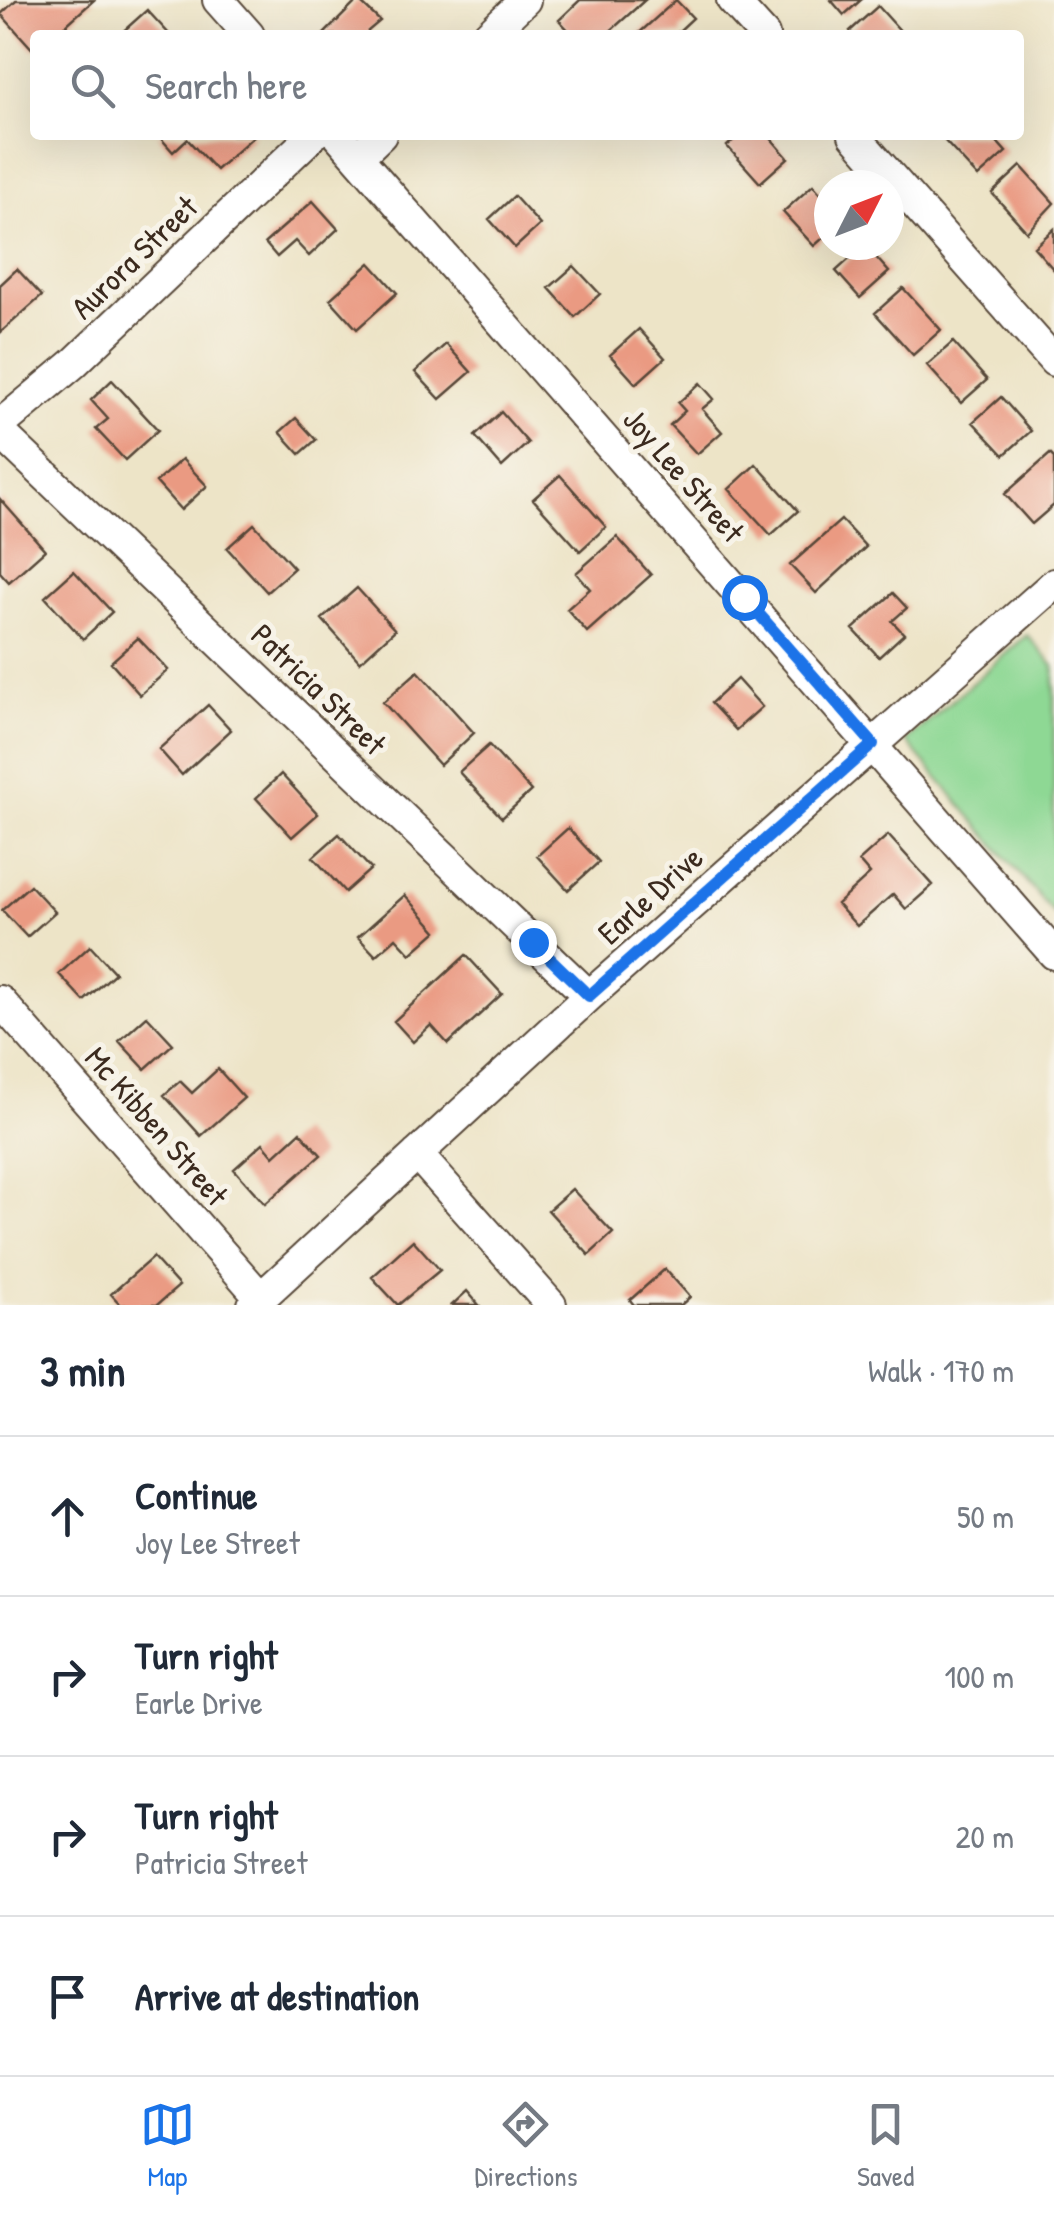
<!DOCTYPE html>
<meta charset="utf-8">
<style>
:root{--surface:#fff;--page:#f2f2f3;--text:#1f2937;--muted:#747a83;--line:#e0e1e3;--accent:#1a73e8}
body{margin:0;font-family:"Patrick Hand",sans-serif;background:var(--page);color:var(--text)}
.compass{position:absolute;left:814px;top:170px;width:90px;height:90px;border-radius:50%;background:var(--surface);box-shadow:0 10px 40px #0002;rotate:48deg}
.stop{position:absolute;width:30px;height:30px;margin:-22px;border:8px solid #1a73e8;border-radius:50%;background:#fff}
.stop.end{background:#1a73e8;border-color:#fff;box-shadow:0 2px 10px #0008}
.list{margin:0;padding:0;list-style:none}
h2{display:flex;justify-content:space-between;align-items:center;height:130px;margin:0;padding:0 40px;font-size:42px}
h2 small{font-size:32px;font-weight:400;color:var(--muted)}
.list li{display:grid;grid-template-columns:65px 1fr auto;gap:30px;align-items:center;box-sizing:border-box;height:160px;padding:0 40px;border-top:2px solid var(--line)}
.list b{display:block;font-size:38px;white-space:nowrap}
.list p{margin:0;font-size:32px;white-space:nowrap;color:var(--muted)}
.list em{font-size:32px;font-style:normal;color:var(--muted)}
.icon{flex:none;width:55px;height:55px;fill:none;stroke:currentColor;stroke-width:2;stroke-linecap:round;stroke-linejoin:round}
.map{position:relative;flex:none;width:1054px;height:1305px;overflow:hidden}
.search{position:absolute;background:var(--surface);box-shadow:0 10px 40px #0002;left:30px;right:30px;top:30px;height:110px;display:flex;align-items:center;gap:25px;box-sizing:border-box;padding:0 35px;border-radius:10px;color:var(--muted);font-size:38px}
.sheet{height:770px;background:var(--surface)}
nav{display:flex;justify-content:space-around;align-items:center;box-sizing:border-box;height:140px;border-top:2px solid var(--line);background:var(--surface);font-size:28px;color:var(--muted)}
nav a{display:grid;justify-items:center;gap:5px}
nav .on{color:var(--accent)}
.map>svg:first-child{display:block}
.green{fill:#8ed894;stroke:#648159;stroke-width:2.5}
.building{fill:#ea9a82}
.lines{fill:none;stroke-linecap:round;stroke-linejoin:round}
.minor-casing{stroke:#564637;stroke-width:34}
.minor{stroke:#fff;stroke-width:30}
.route{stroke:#1a73e8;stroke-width:12}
.labels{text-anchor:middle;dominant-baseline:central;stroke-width:10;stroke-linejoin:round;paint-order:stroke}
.street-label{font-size:32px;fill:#3b2a1e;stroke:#f7f3e8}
</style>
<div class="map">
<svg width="1054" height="1305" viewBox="0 0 1054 1305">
<rect width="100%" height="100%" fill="#f7f3e8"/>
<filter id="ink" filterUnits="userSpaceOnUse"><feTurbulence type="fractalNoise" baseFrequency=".01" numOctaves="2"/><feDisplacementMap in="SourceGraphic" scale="20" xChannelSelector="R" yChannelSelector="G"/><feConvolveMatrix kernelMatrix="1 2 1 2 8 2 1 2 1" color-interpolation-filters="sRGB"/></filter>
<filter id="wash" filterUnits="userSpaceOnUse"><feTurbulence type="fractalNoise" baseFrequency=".0048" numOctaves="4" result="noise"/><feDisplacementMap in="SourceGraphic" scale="40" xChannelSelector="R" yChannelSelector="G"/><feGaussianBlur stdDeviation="2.25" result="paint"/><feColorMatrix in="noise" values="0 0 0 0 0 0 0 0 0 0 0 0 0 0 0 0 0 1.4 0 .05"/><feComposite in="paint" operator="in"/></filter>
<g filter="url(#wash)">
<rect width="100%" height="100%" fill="#ede4c7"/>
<path class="green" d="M1027,635L1054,666V914L906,741Z"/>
<g id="blocks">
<path class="building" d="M16,0H94L55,35H35V52L1,14Z
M358,0L380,21L368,31L372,35H323Z
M580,0H645L606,35H573L559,20Z
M676,0L693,18L679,31L682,35H637Z
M831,0H861L844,15Z
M878,6L904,35H853L850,31Z
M147,10L170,35H119Z
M158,135H255L216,170L187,139L173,152Z
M739,135H768L788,158L760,183L727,146Z
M948,135H991L1006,152L978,177L943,139Z
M1021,166L1054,203L1027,232L992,193Z
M813,185L829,203V233L814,246L783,212Z
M514,196L540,225L515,248L489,219Z
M313,201L338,229L309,256L295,241L277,257L265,243Z
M1054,229V270L1034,247Z
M865,245L889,272L860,298L836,271Z
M370,263L397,293L357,329L330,299Z
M574,266L600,294L575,317L549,288Z
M17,269L42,296L0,333V285Z
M903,288L941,330L913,355L875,313Z
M639,329L665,358L636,384L610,355Z
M953,342L987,380L961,403L927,365Z
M446,344L471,372L440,399L415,372Z
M112,380L158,430L125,460L96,429L108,419L91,400Z
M700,383L714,399L702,409L722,432L697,454L670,425L685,411L678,403Z
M1001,397L1031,431L1004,455L973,422Z
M501,412L528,443L502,467L475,436Z
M296,418L316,440L300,454L280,432Z
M1050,454L1054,458V505L1032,524L1005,494Z
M182,459L207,486L181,510L156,482Z
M756,464L798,511L771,535L729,489Z
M560,475L606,527L580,551L533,499Z
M0,499L45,550L9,582L0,572Z
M841,520L866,547L816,593L790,565Z
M254,524L294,568L267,592L227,548Z
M617,537L651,575L587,632L567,609L590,589L576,573Z
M74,571L112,612L83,639L45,597Z
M357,588L395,630L360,662L322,619Z
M893,593L907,608L892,621L904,634L879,657L853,629Z
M138,638L168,670L140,695L111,662Z
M418,671L474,733L440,765L383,702Z
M737,679L762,707L736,730L711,703Z
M208,705L231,730L182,775L159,749Z
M489,745L531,791L502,818L459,772Z
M281,774L318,814L292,837L256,798Z
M568,828L599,862L568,890L537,856Z
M339,834L371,869L345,892L313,857Z
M888,835L933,885L906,909L893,894L857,926L837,904L870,874L859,861Z
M30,885L55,912L27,937L2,910Z
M405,895L437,931L411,954L396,938L376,956L358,937Z
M90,946L115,973L84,1001L59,974Z
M466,955L502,994L448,1044L431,1025L413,1042L394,1021Z
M147,1016L173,1044L145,1069L119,1041Z
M218,1069L244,1098L201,1136L164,1095L180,1081L192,1093Z
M300,1132L321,1155L265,1204L234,1169L263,1143L274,1156Z
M572,1189L613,1233L589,1255L548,1210Z
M413,1240L440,1270L398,1305L372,1277Z
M153,1257L179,1286L157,1305H121L111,1294Z
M665,1269L690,1297L681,1305H634L630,1300Z
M467,1291L479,1305H452Z"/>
</g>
</g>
<g filter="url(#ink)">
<use href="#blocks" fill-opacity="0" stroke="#564637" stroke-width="2.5"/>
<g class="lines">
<defs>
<path id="minor" d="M218,0L249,35
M732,0L764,35
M488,35L525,0
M338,135L1054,954
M854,135L1054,361
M358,157L381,135
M0,425L73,364L313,135
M0,432L589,996
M0,1001L261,1298
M417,1154L551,1305
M253,1305L589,996L1054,584"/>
</defs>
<use href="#minor" class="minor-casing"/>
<use href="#minor" class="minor"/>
</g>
</g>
<g class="lines" filter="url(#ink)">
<path class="route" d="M533,942L589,996L873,744L744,597"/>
</g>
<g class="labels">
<g class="street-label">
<text transform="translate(134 257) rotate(-44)">Aurora Street</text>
<text transform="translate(684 475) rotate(49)">Joy Lee Street</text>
<text transform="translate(319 689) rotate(44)">Patricia Street</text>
<text transform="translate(650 895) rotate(-42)">Earle Drive</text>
<text transform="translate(157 1126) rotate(49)">Mc Kibben Street</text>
</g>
</g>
</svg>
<svg class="compass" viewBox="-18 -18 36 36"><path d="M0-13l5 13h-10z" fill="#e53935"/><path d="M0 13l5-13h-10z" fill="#747a83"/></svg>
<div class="stop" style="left:744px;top:597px"></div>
<div class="stop end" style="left:533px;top:942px"></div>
<div class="search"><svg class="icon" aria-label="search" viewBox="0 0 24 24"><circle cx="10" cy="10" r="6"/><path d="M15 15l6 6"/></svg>Search here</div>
</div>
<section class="sheet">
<h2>3 min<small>Walk · 170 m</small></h2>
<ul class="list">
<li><svg class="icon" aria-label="ahead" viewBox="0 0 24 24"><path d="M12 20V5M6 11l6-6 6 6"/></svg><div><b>Continue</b><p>Joy Lee Street</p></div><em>50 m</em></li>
<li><svg class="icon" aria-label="right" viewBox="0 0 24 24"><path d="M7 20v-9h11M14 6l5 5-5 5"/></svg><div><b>Turn right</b><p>Earle Drive</p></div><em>100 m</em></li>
<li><svg class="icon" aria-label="right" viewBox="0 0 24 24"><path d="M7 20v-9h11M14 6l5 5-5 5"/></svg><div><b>Turn right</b><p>Patricia Street</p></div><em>20 m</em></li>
<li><svg class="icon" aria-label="arrive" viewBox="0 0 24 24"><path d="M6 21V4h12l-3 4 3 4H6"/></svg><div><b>Arrive at destination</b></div></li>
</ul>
</section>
<nav>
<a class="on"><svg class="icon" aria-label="map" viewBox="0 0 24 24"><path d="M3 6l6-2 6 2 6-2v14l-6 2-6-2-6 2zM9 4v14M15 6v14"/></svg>Map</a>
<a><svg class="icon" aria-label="directions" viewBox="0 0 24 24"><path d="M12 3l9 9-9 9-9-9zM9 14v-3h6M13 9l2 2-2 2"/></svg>Directions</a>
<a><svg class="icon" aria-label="saved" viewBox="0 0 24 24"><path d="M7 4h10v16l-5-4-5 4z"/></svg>Saved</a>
</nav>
